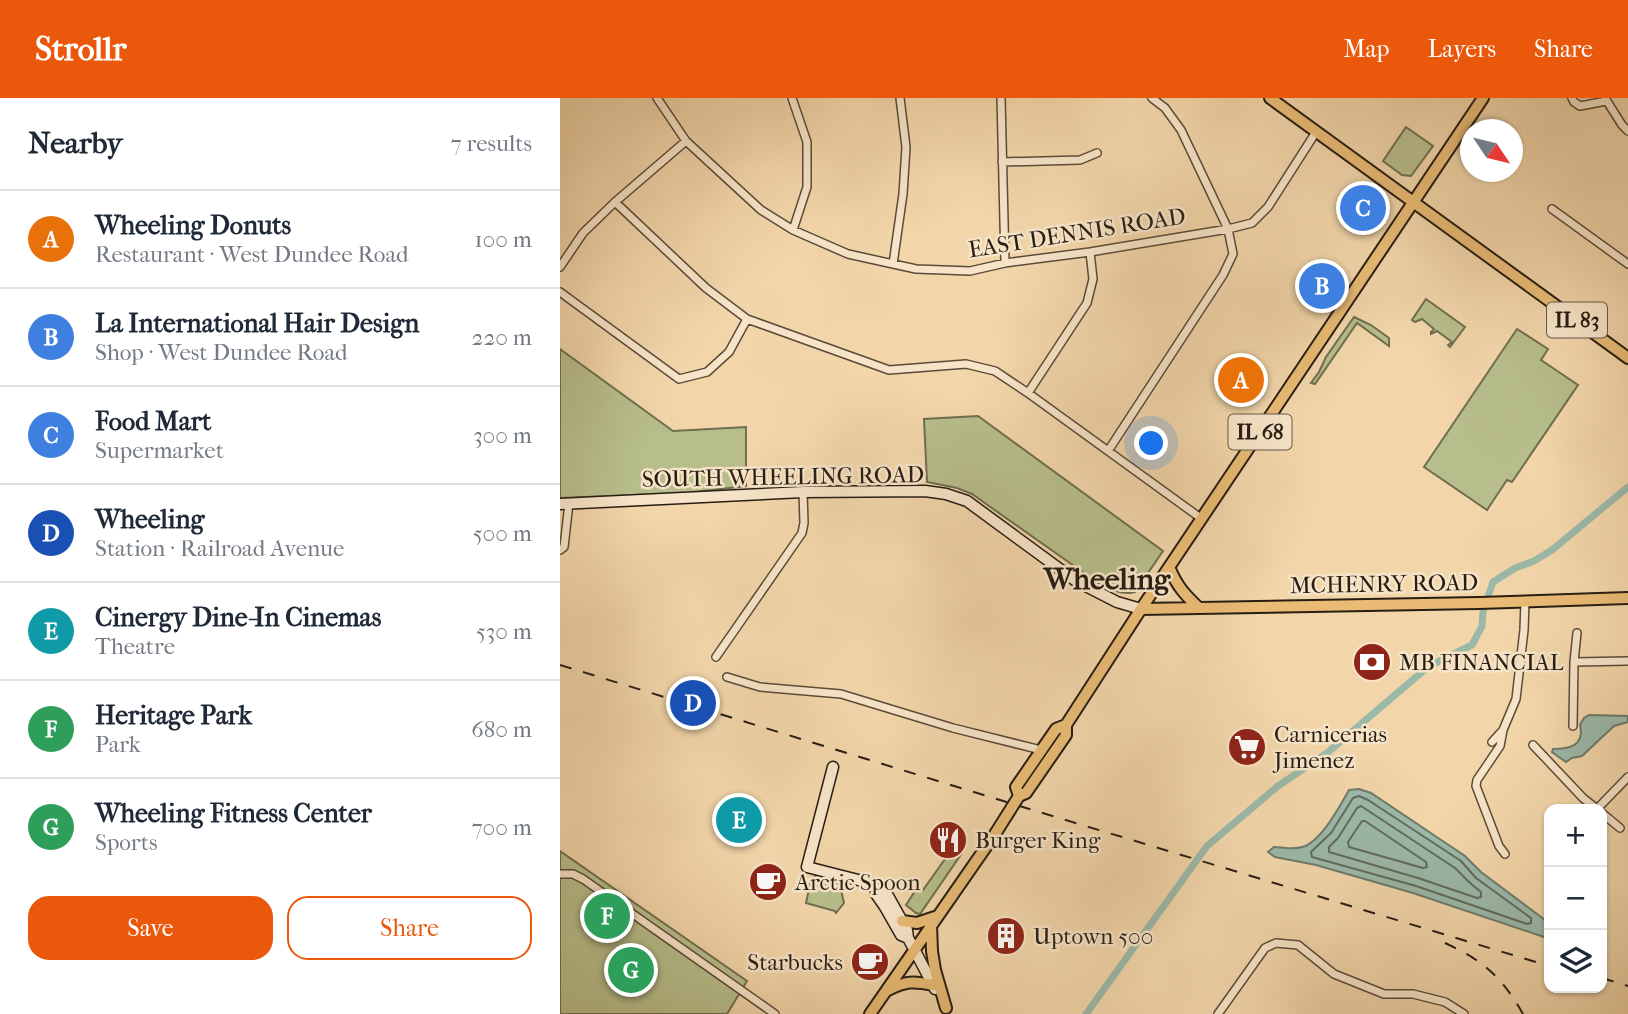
<!DOCTYPE html>
<meta charset="utf-8">
<style>
:root{--surface:#fff;--page:#f6f6f7;--text:#1f2937;--muted:#747a83;--line:#e0e1e3;--accent:#ea580c}
body{margin:0;font-family:"IM FELL French Canon",serif;background:var(--page);color:var(--text)}
.controls{position:absolute;right:21px;bottom:21px;display:grid;overflow:hidden;border-radius:14px;box-shadow:0 2px 5px #0004}
.controls button{width:63px;height:63px;display:grid;place-items:center;padding:0;border:0;border-bottom:2px solid var(--line);background:var(--surface);color:var(--text);font:35px sans-serif}
.compass{position:absolute;left:900px;top:21px;width:63px;height:63px;border-radius:50%;background:var(--surface);box-shadow:0 2px 5px #0004;rotate:125deg}
.you{position:absolute;left:592px;top:346px;width:24px;height:24px;margin:-18px;border:5px solid #fff;border-radius:50%;background:#1a73e8;box-shadow:0 0 0 10px #1a73e833}
.badge{display:grid;place-items:center;width:46px;height:46px;border-radius:50%;background:var(--accent);color:#fff;font-size:23px;font-weight:700}
.pin{position:absolute;translate:-50% -50%;border:4px solid #fff;box-shadow:0 2px 7px #0006}
.list{margin:0;padding:0;list-style:none}
h2{display:flex;justify-content:space-between;align-items:center;height:91px;margin:0;padding:0 28px;font-size:30px}
h2 small{font-size:23px;font-weight:400;color:var(--muted)}
.list li{display:grid;grid-template-columns:46px 1fr auto;gap:21px;align-items:center;box-sizing:border-box;height:98px;padding:0 28px;border-top:2px solid var(--line)}
.list b{display:block;font-size:26px;white-space:nowrap}
.list p{margin:0;font-size:23px;white-space:nowrap;color:var(--muted)}
.list em{font-size:23px;font-style:normal;color:var(--muted)}
.actions{display:flex;gap:14px;padding:21px 28px}
.actions a{flex:1;padding:16px 0;border:2px solid var(--accent);border-radius:21px;text-align:center;font-size:24px;color:var(--accent)}
.actions .main{background:var(--accent);color:#fff}
.icon{flex:none;width:38px;height:38px;fill:none;stroke:currentColor;stroke-width:2;stroke-linecap:round;stroke-linejoin:round}
.map{position:relative;flex:none;width:1068px;height:916px;overflow:hidden}
header{display:flex;align-items:center;gap:42px;box-sizing:border-box;height:98px;padding:0 35px;background:var(--accent);color:#fff}
header strong{font-size:33px}
nav{display:flex;gap:38px;margin-inline-start:auto;font-size:24px}
main{display:flex}
aside{flex:1;background:var(--surface)}
.map>svg:first-child{display:block}
.green{fill:#b7be8b;stroke:#6f6e4f;stroke-width:2}
.water{fill:#9bb9a9;stroke:#6d7b6d;stroke-width:2}
.lines{fill:none;stroke-linecap:round;stroke-linejoin:round}
.shore{stroke:#616b5e;stroke-width:2}
.canal{stroke:#9bb9a9;stroke-width:7}
.street-casing{stroke:#5a4b39;stroke-width:10}
.secondary-casing{stroke:#271d13;stroke-width:13}
.primary-casing{stroke:#271d13;stroke-width:14}
.street{stroke:#f7e4c8;stroke-width:7}
.secondary{stroke:#f7e4c8;stroke-width:10}
.primary{stroke:#e9bb75;stroke-width:10}
.rail{stroke:#271d13;stroke-width:2;stroke-dasharray:12 12;stroke-linecap:butt}
.labels{text-anchor:middle;dominant-baseline:central;stroke-width:5;stroke-linejoin:round;paint-order:stroke}
.shield{fill:#f7e4c8;stroke:#655949;stroke-width:2}
.shield-label{font-size:21px;font-weight:bold;fill:#271d13}
.street-label{font-size:23px;fill:#271d13;stroke:#f7e4c8}
.poi-label{font-size:23px;fill:#271d13;stroke:#f7e4c8;text-anchor:start}
.district-label{font-size:30px;font-weight:bold;fill:#271d13;stroke:#f7e4c8}
</style>
<header>
<strong>Strollr</strong>
<nav><a>Map</a><a>Layers</a><a>Share</a></nav>
</header>
<main>
<aside>
<h2>Nearby<small>7 results</small></h2>
<ul class="list">
<li><span class="badge" style="background:#e8710a">A</span><div><b>Wheeling Donuts</b><p>Restaurant · West Dundee Road</p></div><em>100 m</em></li>
<li><span class="badge" style="background:#3f7fe0">B</span><div><b>La International Hair Design</b><p>Shop · West Dundee Road</p></div><em>220 m</em></li>
<li><span class="badge" style="background:#3f7fe0">C</span><div><b>Food Mart</b><p>Supermarket</p></div><em>300 m</em></li>
<li><span class="badge" style="background:#1a4fb4">D</span><div><b>Wheeling</b><p>Station · Railroad Avenue</p></div><em>500 m</em></li>
<li><span class="badge" style="background:#0f9aa8">E</span><div><b>Cinergy Dine-In Cinemas</b><p>Theatre</p></div><em>530 m</em></li>
<li><span class="badge" style="background:#2e9e5b">F</span><div><b>Heritage Park</b><p>Park</p></div><em>680 m</em></li>
<li><span class="badge" style="background:#2e9e5b">G</span><div><b>Wheeling Fitness Center</b><p>Sports</p></div><em>700 m</em></li>
</ul>
<div class="actions"><a class="main">Save</a><a>Share</a></div>
</aside>
<div class="map">
<svg width="1068" height="916" viewBox="0 0 1068 916">
<rect width="100%" height="100%" fill="#f2d6aa"/>
<filter id="stains"><feTurbulence type="fractalNoise" baseFrequency=".00286" numOctaves="4"/><feColorMatrix values="0 0 0 0 .2 0 0 0 0 .09 0 0 0 0 .02 0 0 0 .5 -.17"/></filter>
<radialGradient id="worn" r=".72"><stop offset=".6" stop-color="#630" stop-opacity="0"/><stop offset="1" stop-color="#630" stop-opacity=".3"/></radialGradient>
<path class="green" d="M846,29L873,48L851,78L842,77L823,63Z
M866,201L905,229L890,249L888,247L892,244L877,233L871,236V234L874,231L862,221L855,224L852,222Z
M794,219L811,227L829,240V248L797,225L755,286L751,285L759,274L766,259Z
M957,231L988,251L981,262L1018,287L952,384L947,382L927,412L864,369Z
M0,251L113,333L186,329V388L127,395L0,400Z
M418,318L603,453L575,494C564,497 551,492 541,487L412,396L397,390L367,384L364,321Z
M394,749L402,755L360,816L356,815L346,807L357,790L363,792L385,761L382,757L386,759Z
M0,753L187,883L167,916H0Z
M255,778L279,783L284,805L276,815L275,813L246,805L251,782Z"/>
<path class="water" d="M1029,617L1068,618V624L1054,628L1022,658L1012,660L1006,664L992,654L993,651C1009,651 1025,648 1020,627L1024,620Z
M799,691L811,695L905,758L921,774L989,825V840L984,839L853,795L756,767L715,759L708,754L714,749C723,749 733,752 742,749C760,745 780,708 789,692Z"/>
<g class="lines">
<path class="shore" d="M799,698L808,702L901,763L916,780L971,820V825L967,826L856,788L752,759L751,754L771,735L793,700Z
M801,708L895,770L910,785L921,794V799L917,800L858,780L769,754V749L778,740L797,710Z
M802,723H805L866,764L867,769L863,770L789,749L788,744Z"/>
<path class="canal" d="M526,916L647,748L718,688L767,655L869,568L912,547L922,528L923,514L933,484L955,470L974,463L992,452L1068,389"/>
<defs>
<path id="street" d="M97,0L126,43L201,112L233,132L288,156L356,171L410,173L445,165L530,154L668,131L692,125L708,109L756,34
M232,0L247,44V89L233,132
M441,0L445,165
M1012,0L1014,4L1020,8L1046,3
M1045,0L1062,27L1068,33
M442,64L520,62L537,55
M55,104L146,190L187,221L329,272L406,266L435,273L468,295L642,421
M992,111L1068,166
M333,166L343,96L346,49L340,0
M0,169L23,135L55,104L126,43
M0,194L119,281L147,274L169,254L187,221
M468,295L527,205L533,181L530,154
M548,353L663,177L673,156L668,131L621,32L605,10L592,0
M0,452L4,449L9,405
M156,559L242,435L244,425L243,394
M1014,564L1068,563
M167,579L200,589L281,596L393,630L481,652
M1013,628L1014,564L1017,535
M932,644L942,633
M973,647L1023,700L1037,711
M1037,711L1068,679
M1042,715L1060,730
M945,756L939,748L916,688L917,682L940,648L943,632L956,601L964,532L965,504
M0,776H13L23,781L215,916
M658,916L705,850L716,845L738,847L774,876L824,896H853L885,904L904,916"/>
<path id="secondary" d="M0,406L243,394L365,393L386,396L407,403L516,483L557,504L581,511
M273,669L247,769L306,784L316,791L323,792L328,798L347,832L348,840
M316,791V796L325,809L341,837L348,840L354,851L375,891"/>
<path id="primary" d="M710,0L1068,260
M609,469C617,488 624,496 639,510
M581,511L919,505L1068,500
M459,698L456,689L496,631L506,627
M342,823L357,825L378,818
M371,827L372,853L375,872L386,910
M328,892C346,883 353,883 373,887
M310,916L435,736L459,698L466,695L506,637V627L581,511L923,0"/>
</defs>
<use href="#street" class="street-casing"/>
<use href="#secondary" class="secondary-casing"/>
<use href="#primary" class="primary-casing"/>
<use href="#street" class="street"/>
<use href="#secondary" class="secondary"/>
<use href="#primary" class="primary"/>
<path class="rail" d="M0,567L466,710L989,868
M885,845C924,863 942,879 963,916
M1042,880L1068,888"/>
</g>
<defs>
<symbol id="bank-disc" viewBox="-11 -11 22 22"><circle r="9.5" fill="#8f2418" stroke="#f7e4c8"/><path d="M-6-4H6V4H-6ZM0-2.3a2.3 2.3 0 1 0 0 4.6a2.3 2.3 0 1 0 0-4.6Z" fill="#fff"/></symbol>
<symbol id="supermarket-disc" viewBox="-11 -11 22 22"><circle r="9.5" fill="#8f2418" stroke="#f7e4c8"/><path d="M-6-5.5h2.5l.6 2H6L4.5 2H-2.5L-4.4-4H-6ZM-1.5 3.2a1.3 1.3 0 1 0 .1 0ZM3 3.2a1.3 1.3 0 1 0 .1 0Z" fill="#fff"/></symbol>
<symbol id="restaurant-disc" viewBox="-11 -11 22 22"><circle r="9.5" fill="#8f2418" stroke="#f7e4c8"/><path d="M-5-6h1v4h1v-4h1v4h1v-4h1v5L-1.5 .5V6h-2V.5L-5-1ZM5-6V6H3V1.5H1.5Q1.5-4 5-6Z" fill="#fff"/></symbol>
<symbol id="cafe-disc" viewBox="-11 -11 22 22"><circle r="9.5" fill="#8f2418" stroke="#f7e4c8"/><path d="M-5.5-4.5H6V0H3Q3 3.5 0 3.5H-2.5Q-5.5 3.5-5.5 0ZM3-3.2v2h1.7v-2ZM-6 4.5H4V6H-6Z" fill="#fff"/></symbol>
<symbol id="building-disc" viewBox="-11 -11 22 22"><circle r="9.5" fill="#8f2418" stroke="#f7e4c8"/><path d="M-4-6H4V6H1V3H-1V6H-4ZM-2.5-4.3h1.7v1.8h-1.7ZM.8-4.3h1.7v1.8H.8ZM-2.5-1h1.7V.8h-1.7ZM.8-1h1.7V.8H.8Z" fill="#fff"/></symbol>
</defs>
<g fill-rule="evenodd">
<use href="#bank-disc" x="790" y="542" width="44" height="44"/>
<use href="#supermarket-disc" x="665" y="627" width="44" height="44"/>
<use href="#restaurant-disc" x="366" y="720" width="44" height="44"/>
<use href="#cafe-disc" x="186" y="762" width="44" height="44"/>
<use href="#building-disc" x="424" y="816" width="44" height="44"/>
<use href="#cafe-disc" x="288" y="842" width="44" height="44"/>
</g>
<g class="labels">
<g class="shield">
<rect x="987" y="204.5" width="60" height="35" rx="5"/>
<rect x="668.5" y="316.5" width="63" height="35" rx="5"/>
</g>
<g class="shield-label">
<text x="1017" y="222">IL 83</text>
<text x="700" y="334">IL 68</text>
</g>
<g class="street-label">
<text transform="translate(517 135) rotate(-9)">EAST DENNIS ROAD</text>
<text transform="translate(223 379) rotate(-1)">SOUTH WHEELING ROAD</text>
<text transform="translate(824 486) rotate(-1)">MCHENRY ROAD</text>
</g>
<g class="poi-label">
<text x="839" y="564">MB FINANCIAL</text>
<text x="714" y="636">Carnicerias<tspan x="714" dy="26">Jimenez</tspan></text>
<text x="415" y="742">Burger King</text>
<text x="235" y="784">Arctic Spoon</text>
<text x="473" y="838">Uptown 500</text>
<text x="283" y="864" text-anchor="end">Starbucks</text>
</g>
<g class="district-label">
<text x="547" y="481">Wheeling</text>
</g>
</g>
<rect width="100%" height="100%" filter="url(#stains)"/>
<rect width="100%" height="100%" fill="url(#worn)"/>
</svg>
<div class="controls">
<button>+</button>
<button>−</button>
<button><svg class="icon" aria-label="layers" viewBox="0 0 24 24"><path d="M12 4l9 5-9 5-9-5zM3 14l9 5 9-5"/></svg></button>
</div>
<svg class="compass" viewBox="-18 -18 36 36"><path d="M0-13l5 13h-10z" fill="#e53935"/><path d="M0 13l5-13h-10z" fill="#747a83"/></svg>
<div class="you"></div>
<div class="pin badge" style="left:681px;top:282px;background:#e8710a">A</div>
<div class="pin badge" style="left:762px;top:188px;background:#3f7fe0">B</div>
<div class="pin badge" style="left:803px;top:110px;background:#3f7fe0">C</div>
<div class="pin badge" style="left:133px;top:605px;background:#1a4fb4">D</div>
<div class="pin badge" style="left:179px;top:722px;background:#0f9aa8">E</div>
<div class="pin badge" style="left:47px;top:818px;background:#2e9e5b">F</div>
<div class="pin badge" style="left:71px;top:872px;background:#2e9e5b">G</div>
</div>
</main>
